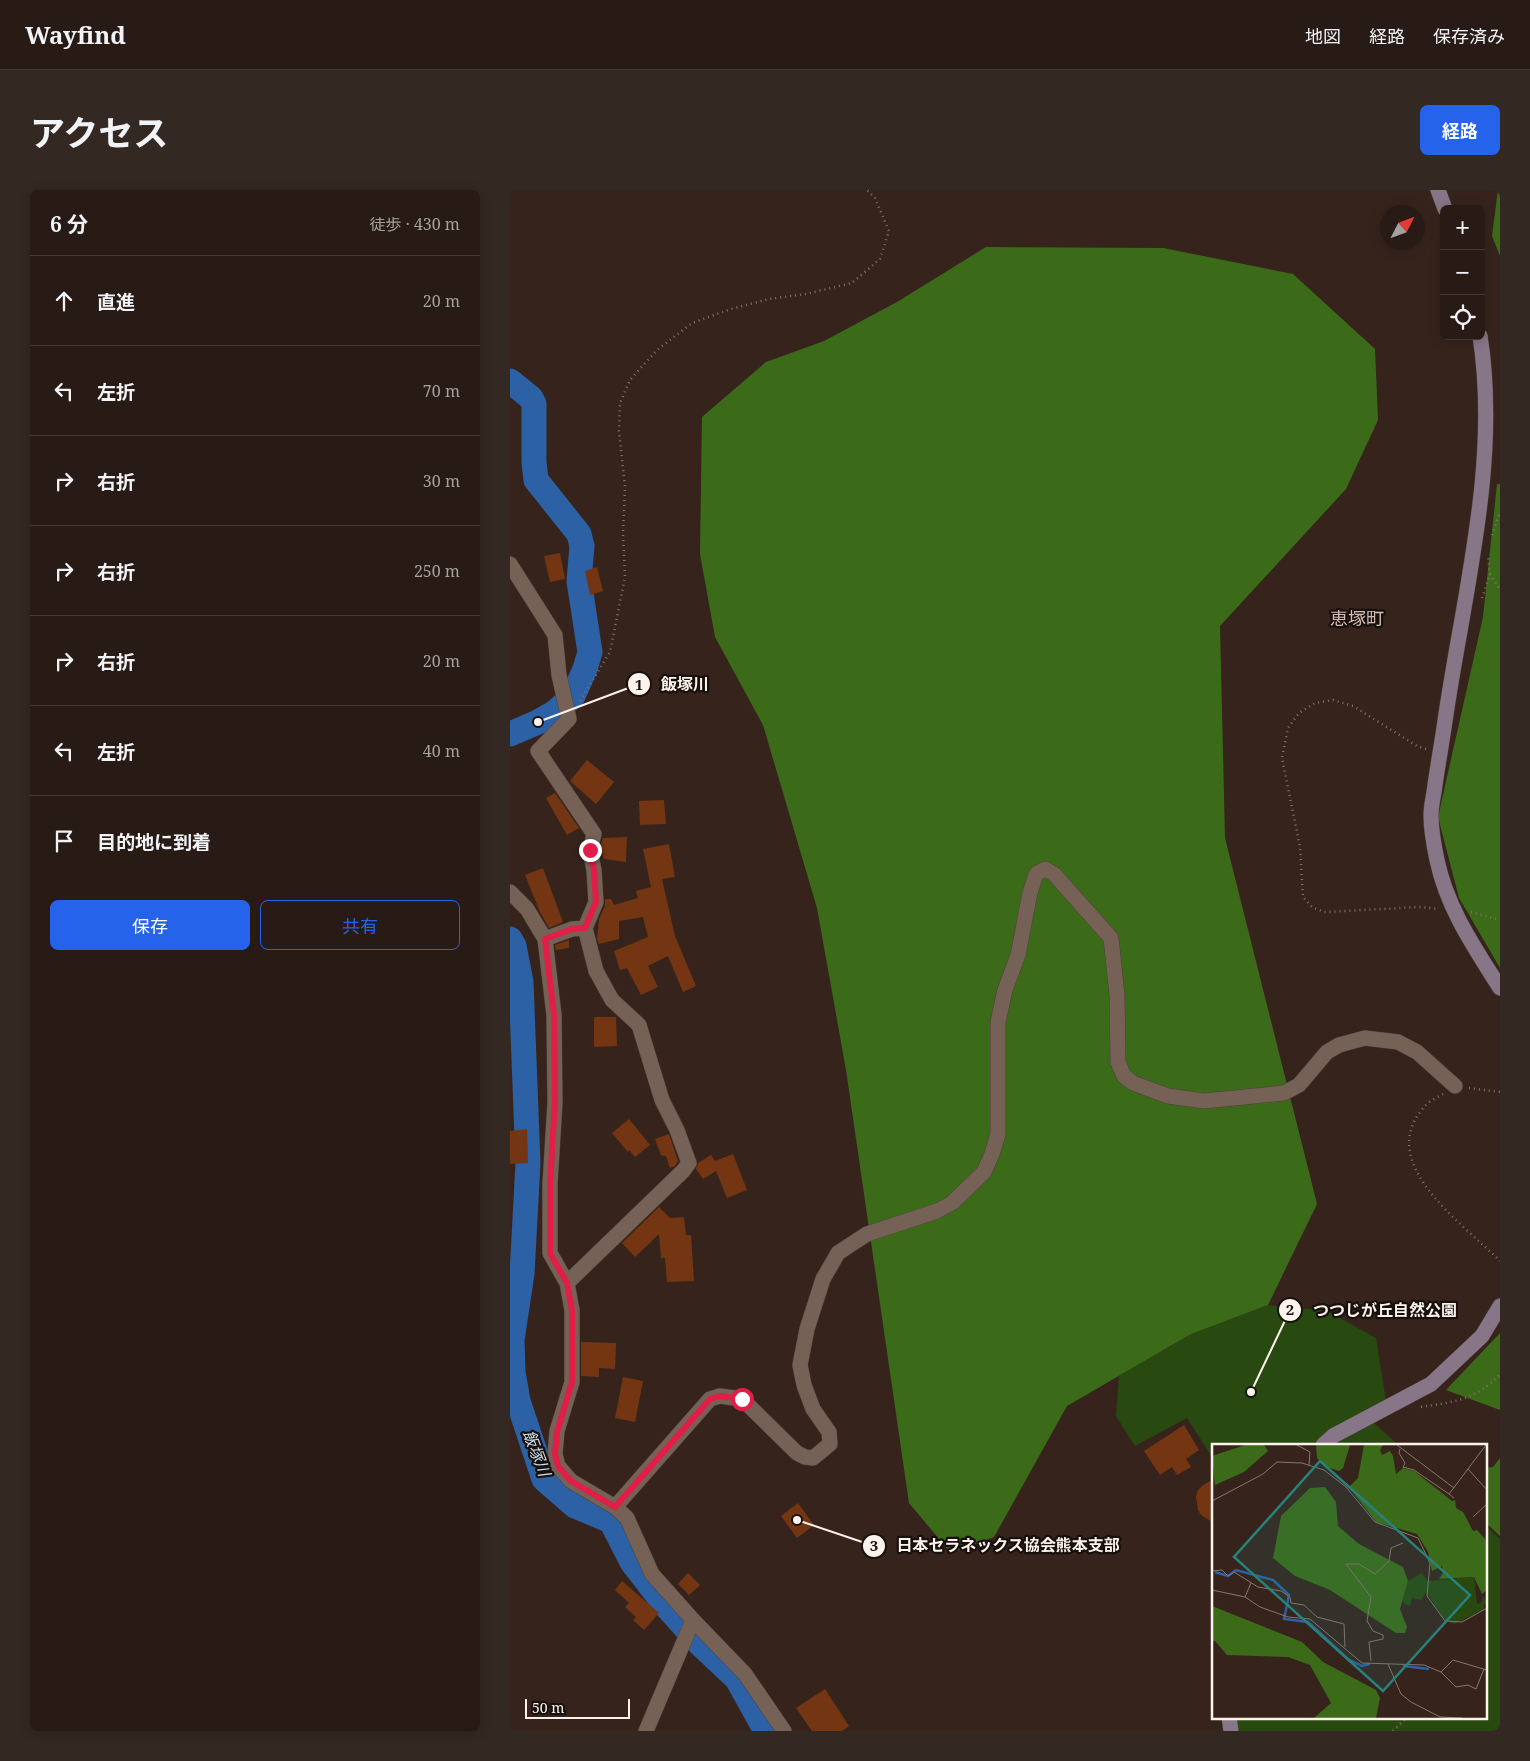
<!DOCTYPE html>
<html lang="ja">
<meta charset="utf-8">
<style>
:root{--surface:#281b15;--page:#342822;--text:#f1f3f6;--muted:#a5a1a0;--line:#443934;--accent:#2563eb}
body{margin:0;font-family:"Noto Serif","Noto Sans JP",serif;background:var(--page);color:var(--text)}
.controls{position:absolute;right:15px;top:15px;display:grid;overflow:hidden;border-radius:8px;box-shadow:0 2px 12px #0003}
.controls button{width:45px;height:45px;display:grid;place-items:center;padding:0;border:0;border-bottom:1px solid var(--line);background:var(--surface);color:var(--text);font:25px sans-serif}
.compass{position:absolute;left:870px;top:15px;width:45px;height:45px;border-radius:50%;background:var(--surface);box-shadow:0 2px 12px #0003;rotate:48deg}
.scale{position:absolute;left:15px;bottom:12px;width:105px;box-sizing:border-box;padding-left:5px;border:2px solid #fef2ec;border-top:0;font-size:14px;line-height:18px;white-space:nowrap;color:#fef2ec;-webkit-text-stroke:4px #18100c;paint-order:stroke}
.stop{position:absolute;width:15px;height:15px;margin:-11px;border:4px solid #e11d48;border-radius:50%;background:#fff}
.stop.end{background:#e11d48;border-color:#fff;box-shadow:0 1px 5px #0008}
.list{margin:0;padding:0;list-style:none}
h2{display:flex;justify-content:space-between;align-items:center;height:65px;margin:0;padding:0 20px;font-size:21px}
h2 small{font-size:16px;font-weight:400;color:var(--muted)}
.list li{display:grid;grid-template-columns:32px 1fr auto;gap:15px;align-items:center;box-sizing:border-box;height:90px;padding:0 20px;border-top:1px solid var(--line)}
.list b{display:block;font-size:19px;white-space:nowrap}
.list em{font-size:16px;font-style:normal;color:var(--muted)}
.actions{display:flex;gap:10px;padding:15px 20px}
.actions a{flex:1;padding:11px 0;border:1px solid var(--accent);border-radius:8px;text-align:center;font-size:18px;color:var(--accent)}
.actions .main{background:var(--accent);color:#fff}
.icon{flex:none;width:28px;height:28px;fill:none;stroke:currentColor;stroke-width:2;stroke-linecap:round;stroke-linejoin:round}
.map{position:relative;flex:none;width:990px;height:1541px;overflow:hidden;border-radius:8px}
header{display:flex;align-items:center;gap:30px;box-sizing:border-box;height:70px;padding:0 25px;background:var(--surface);border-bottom:1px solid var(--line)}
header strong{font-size:24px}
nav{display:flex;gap:28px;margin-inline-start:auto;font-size:18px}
.intro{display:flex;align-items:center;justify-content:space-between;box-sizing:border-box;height:120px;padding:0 30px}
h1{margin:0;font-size:35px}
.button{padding:12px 22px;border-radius:8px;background:var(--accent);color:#fff;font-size:18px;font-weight:700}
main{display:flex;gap:30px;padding:0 30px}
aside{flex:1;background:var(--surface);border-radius:8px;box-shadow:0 2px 12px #0003}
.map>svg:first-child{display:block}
.green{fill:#284a11}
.forest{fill:#3b6b18}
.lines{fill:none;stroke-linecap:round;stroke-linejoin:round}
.river{stroke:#2c61a6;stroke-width:25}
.building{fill:#743513}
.street-casing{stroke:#4e3f39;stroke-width:16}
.secondary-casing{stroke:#4e3f39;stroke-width:16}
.path{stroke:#83736c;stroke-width:2.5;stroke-dasharray:1 4;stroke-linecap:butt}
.street{stroke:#766157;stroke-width:15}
.secondary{stroke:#877688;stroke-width:15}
.route{stroke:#e11d48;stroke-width:6}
.labels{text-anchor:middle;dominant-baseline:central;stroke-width:4.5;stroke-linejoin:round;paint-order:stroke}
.water-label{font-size:16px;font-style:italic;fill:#cedcef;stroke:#18100c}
.quarter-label{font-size:18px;fill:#d5bdb2;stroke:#18100c}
.inset-river{fill:none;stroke:#2c61a6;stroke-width:2.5}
.inset-road{fill:none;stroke:#86766f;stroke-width:1}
.view{fill:#27827b;fill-opacity:0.15;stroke:#27827b;stroke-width:2.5}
.inset-edge{fill:none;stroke:#fef2ec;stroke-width:2.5}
.leader{fill:none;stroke:#fef2ec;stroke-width:2}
.callout-dot{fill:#fef2ec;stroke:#18100c;stroke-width:2}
.mark-label{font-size:15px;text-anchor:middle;font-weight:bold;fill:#111}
.callout-label{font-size:16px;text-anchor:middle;font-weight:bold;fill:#fef2ec;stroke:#18100c;stroke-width:4.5;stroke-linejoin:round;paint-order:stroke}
</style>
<header>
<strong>Wayfind</strong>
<nav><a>地図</a><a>経路</a><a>保存済み</a></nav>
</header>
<div class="intro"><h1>アクセス</h1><a class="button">経路</a></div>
<main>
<aside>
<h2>6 分<small>徒歩 · 430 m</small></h2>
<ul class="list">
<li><svg class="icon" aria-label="ahead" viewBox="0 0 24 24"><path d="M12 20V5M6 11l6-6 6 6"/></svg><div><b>直進</b></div><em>20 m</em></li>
<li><svg class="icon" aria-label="left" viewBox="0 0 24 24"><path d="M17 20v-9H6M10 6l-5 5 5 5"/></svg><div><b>左折</b></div><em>70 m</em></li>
<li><svg class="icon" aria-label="right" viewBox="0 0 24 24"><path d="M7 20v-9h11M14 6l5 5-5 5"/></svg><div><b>右折</b></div><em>30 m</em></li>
<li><svg class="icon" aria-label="right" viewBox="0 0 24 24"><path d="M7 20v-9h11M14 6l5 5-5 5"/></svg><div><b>右折</b></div><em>250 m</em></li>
<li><svg class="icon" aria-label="right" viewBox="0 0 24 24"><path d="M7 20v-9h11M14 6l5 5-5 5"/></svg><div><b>右折</b></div><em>20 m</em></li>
<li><svg class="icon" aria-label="left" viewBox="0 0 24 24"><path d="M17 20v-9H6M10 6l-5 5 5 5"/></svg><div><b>左折</b></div><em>40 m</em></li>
<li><svg class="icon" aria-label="arrive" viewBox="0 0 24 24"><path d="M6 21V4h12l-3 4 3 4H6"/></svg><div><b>目的地に到着</b></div></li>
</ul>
<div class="actions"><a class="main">保存</a><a>共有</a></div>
</aside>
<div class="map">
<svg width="990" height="1541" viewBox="0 0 990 1541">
<rect width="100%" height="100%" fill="#36241c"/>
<path class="green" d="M758,1115L817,1121L866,1148L877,1218L859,1228L888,1255H704V1270L677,1228L625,1256L606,1226L609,1186L681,1144Z
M976,1336L990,1349V1541H721L719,1527H976Z"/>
<path class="forest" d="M988,0H990V66L982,46Z
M476,57L653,58L783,84L865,159L868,230L836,299L710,436L715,648L807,1014L758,1115L681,1144L557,1216L484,1347L441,1363L399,1313L336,880L307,718L253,535L205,447L190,364L192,227L256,172L314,151L387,112Z
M987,294H990V778L949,708L928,627L973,427Z
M990,1143V1220L936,1200Z
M990,1268V1346L976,1333V1278L983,1277Z"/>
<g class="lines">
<path class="river" d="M0,191L21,208L24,214V272L26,290L69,344L72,356L69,391L80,462L75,479L63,506L44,523L28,532L0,544
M0,749L4,756L11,792L18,973L12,1084L2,1150L3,1182L8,1211L34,1289L65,1316L101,1331L122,1372L156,1416L190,1454L227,1489L256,1541"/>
</g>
<path class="building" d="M50,363L55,389L40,392L34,366Z
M87,377L93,401L80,405L75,381Z
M77,570L104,592L86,614L60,591Z
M45,603L69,638L57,645L36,608Z
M154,610L156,634L130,635L129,611Z
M117,647L116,672L94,669L90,658L93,648Z
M159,654L165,687L152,689L165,746L186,796L173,802L158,766L138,776L148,797L131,805L117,778L110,780L104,761L138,747L133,727L109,731V749L89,754L87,749L89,729L95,716V709H101L104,715L128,708L126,701L141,697L133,659Z
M33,678L53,732L39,738L30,722L15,685Z
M59,750V758L46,760L45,755Z
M84,827H106L107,856L84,857Z
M119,929L140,955L125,967L119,960L118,962L102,943Z
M17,939L18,973L0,974V941Z
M159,944L168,971L165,976L160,978L156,966L151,965L145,949Z
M223,964L237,1000L217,1008L206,981L193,989L186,979L188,973L201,965L205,971Z
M149,1017L160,1028L174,1027L176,1045H181L184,1091L157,1092L155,1068H151L149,1044L125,1067L112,1053Z
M71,1152L106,1153L105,1179L89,1178V1187L71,1186Z
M113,1187L133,1191L125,1232L105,1228Z
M674,1235L689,1260L676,1269L681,1277L667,1285L662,1277L650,1285L634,1261Z
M704,1289V1333L691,1325L688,1320L686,1307L688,1300L693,1295Z
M288,1313L304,1335L287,1348L271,1326Z
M178,1383L190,1395L179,1405L168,1394Z
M112,1391L149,1423L134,1440L123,1430L126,1427L115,1417L119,1413L105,1400Z
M315,1499L339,1536L332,1541H302L286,1518Z"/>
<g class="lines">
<defs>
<path id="street" d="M0,374L45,445L49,485L59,529L28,561L84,644L80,660L84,680L86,712L75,738L86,781L102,810L129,835L152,910L167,940L179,973L173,981L57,1093
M0,702L17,719L35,749L44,825L45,912L40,994V1063L57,1093L62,1120V1192L47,1241L45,1264L48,1276L61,1291L105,1317L117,1328L142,1384L183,1430L235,1484L274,1541
M35,749L62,739L75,738
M105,1317L200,1209L210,1206L232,1209L287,1263L295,1267L303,1268L320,1254L319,1242L303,1219L294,1195L290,1175L297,1139L313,1089L328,1063L357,1044L427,1021L442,1013L474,982L482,964L488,944V832L495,800L508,765L520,703L526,684L535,679L544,684L601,748L607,805L608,872L614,886L623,893L658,906L694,911L774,903L789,895L817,862L829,855L855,848L888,852L907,862L945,896
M136,1541L183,1430"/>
<path id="secondary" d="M928,0L935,19
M970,146C990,273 953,406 935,531C932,552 928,574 925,595C924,605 921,615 921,625C921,639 924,656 927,670C937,718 964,757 990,798
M813,1255L823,1246L921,1194L972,1146L990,1116
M719,1527L721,1541"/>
</defs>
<use href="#street" class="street-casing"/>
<use href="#secondary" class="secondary-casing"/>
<path class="path" d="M982,345L990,323
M980,384L990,400
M972,408L980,384L978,365
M70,511L100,462L115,387L113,344L115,297L109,241L110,213L120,190L147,160L182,133L221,119L259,109L296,104L342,93L370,69L379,41L365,8L357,0
M916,559L907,556L843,516L823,510L805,513L789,523L778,538L772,568L790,657L793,707L802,717L814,722L911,717L928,719
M961,722L990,730
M959,898L990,902
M933,904C928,907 921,910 917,914C860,971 954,1034 990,1071
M911,1217C944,1212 966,1210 990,1184
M883,1541L897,1527"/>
<use href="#street" class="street"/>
<use href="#secondary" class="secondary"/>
</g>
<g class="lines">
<path class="route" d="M80,660L84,680L86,712L75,738L62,739L35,749L44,825L45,912L40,994V1063L57,1093L62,1120V1192L47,1242L45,1264L48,1276L61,1291L105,1317L200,1209L210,1206L232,1209"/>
</g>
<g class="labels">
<g class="water-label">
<text transform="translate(27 1263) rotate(69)">飯塚川</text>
</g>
<g class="quarter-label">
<text x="847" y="428">恵塚町</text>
</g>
</g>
<g transform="translate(702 1254)">
<rect width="275" height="275" fill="#36241c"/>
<path d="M209,129L216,137L262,133L265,160L269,159L271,152L275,159L272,160V165L243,180L233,177L214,148L209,156L200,154L198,162L194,161L190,157L196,137Z" fill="#284a11"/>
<path d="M33,1H52L56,7L32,28L3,41L0,12ZM104,1H138L131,24L127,27L112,22L105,14ZM152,1H171L168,6L170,11L178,7L181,12L184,30L191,24L202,27L240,57L243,56L244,64L251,68L261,87L265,86L275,97V146L270,150L262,133L227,135L231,129L230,122L220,127L216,108L205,90L164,78L137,43L146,34ZM113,43L124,58L126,82L147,100L191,123L196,137L188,165L195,183L193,189H184L118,146L83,132L61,114L69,72L98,44ZM0,162L90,198L111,218L164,246L168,254L164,274H102L119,259L98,221L76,213L15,211L3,197H0Z" fill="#3b6b18"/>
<path class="inset-river" d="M3,128L16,132L24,126L61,136L77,151L72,175L96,178L137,216L150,222L158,220M191,222L217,225"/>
<path class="inset-road" d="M85,1L98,8L97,21M185,1L242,44M188,5L187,9L193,19L191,23L202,26L237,50M256,25L275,46M242,54L237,50L274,1M0,57L51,30L65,18L90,19L112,26L134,43L163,78L206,94L218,119L215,152L233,177L250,178L275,164M261,73L275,60M0,127L10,126L16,132L22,128L46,143L69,147L78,153L79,159L92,161L105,173L132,180L133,203M0,146L33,153L48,163L76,173L98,175L150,219L212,221L229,228L244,243L256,241L264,245L272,225M33,153L39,139M159,217L157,198L171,195V191L161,187L155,177L159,153L134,120H147L163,130L177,117L179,104L191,99M176,220L189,250L199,258L228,273L250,274M229,228L241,216L275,226"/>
<path class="view" d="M108,17L258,151L171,247L22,113Z"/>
<rect width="275" height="275" class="inset-edge"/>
</g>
<path class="leader" d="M28 532L129 494M741 1202L780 1120M287 1330L364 1356"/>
<g class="callout-dot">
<circle cx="28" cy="532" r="5"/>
<circle cx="741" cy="1202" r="5"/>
<circle cx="287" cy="1330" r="5"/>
<circle cx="129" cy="494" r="12"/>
<circle cx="780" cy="1120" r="12"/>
<circle cx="364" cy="1356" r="12"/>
</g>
<g class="mark-label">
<text x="129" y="500">1</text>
<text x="780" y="1125">2</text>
<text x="364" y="1361">3</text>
</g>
<g class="callout-label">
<text x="175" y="500">飯塚川</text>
<text x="875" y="1126">つつじが丘自然公園</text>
<text x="498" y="1361">日本セラネックス協会熊本支部</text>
</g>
</svg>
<div class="controls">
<button>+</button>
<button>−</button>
<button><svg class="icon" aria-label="locate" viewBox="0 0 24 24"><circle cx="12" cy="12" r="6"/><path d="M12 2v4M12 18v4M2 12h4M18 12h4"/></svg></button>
</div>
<svg class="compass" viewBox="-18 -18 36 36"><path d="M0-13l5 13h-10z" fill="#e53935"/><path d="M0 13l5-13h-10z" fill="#a5a1a0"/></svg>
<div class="scale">50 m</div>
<div class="stop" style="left:232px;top:1209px"></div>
<div class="stop end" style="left:80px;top:660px"></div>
</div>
</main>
